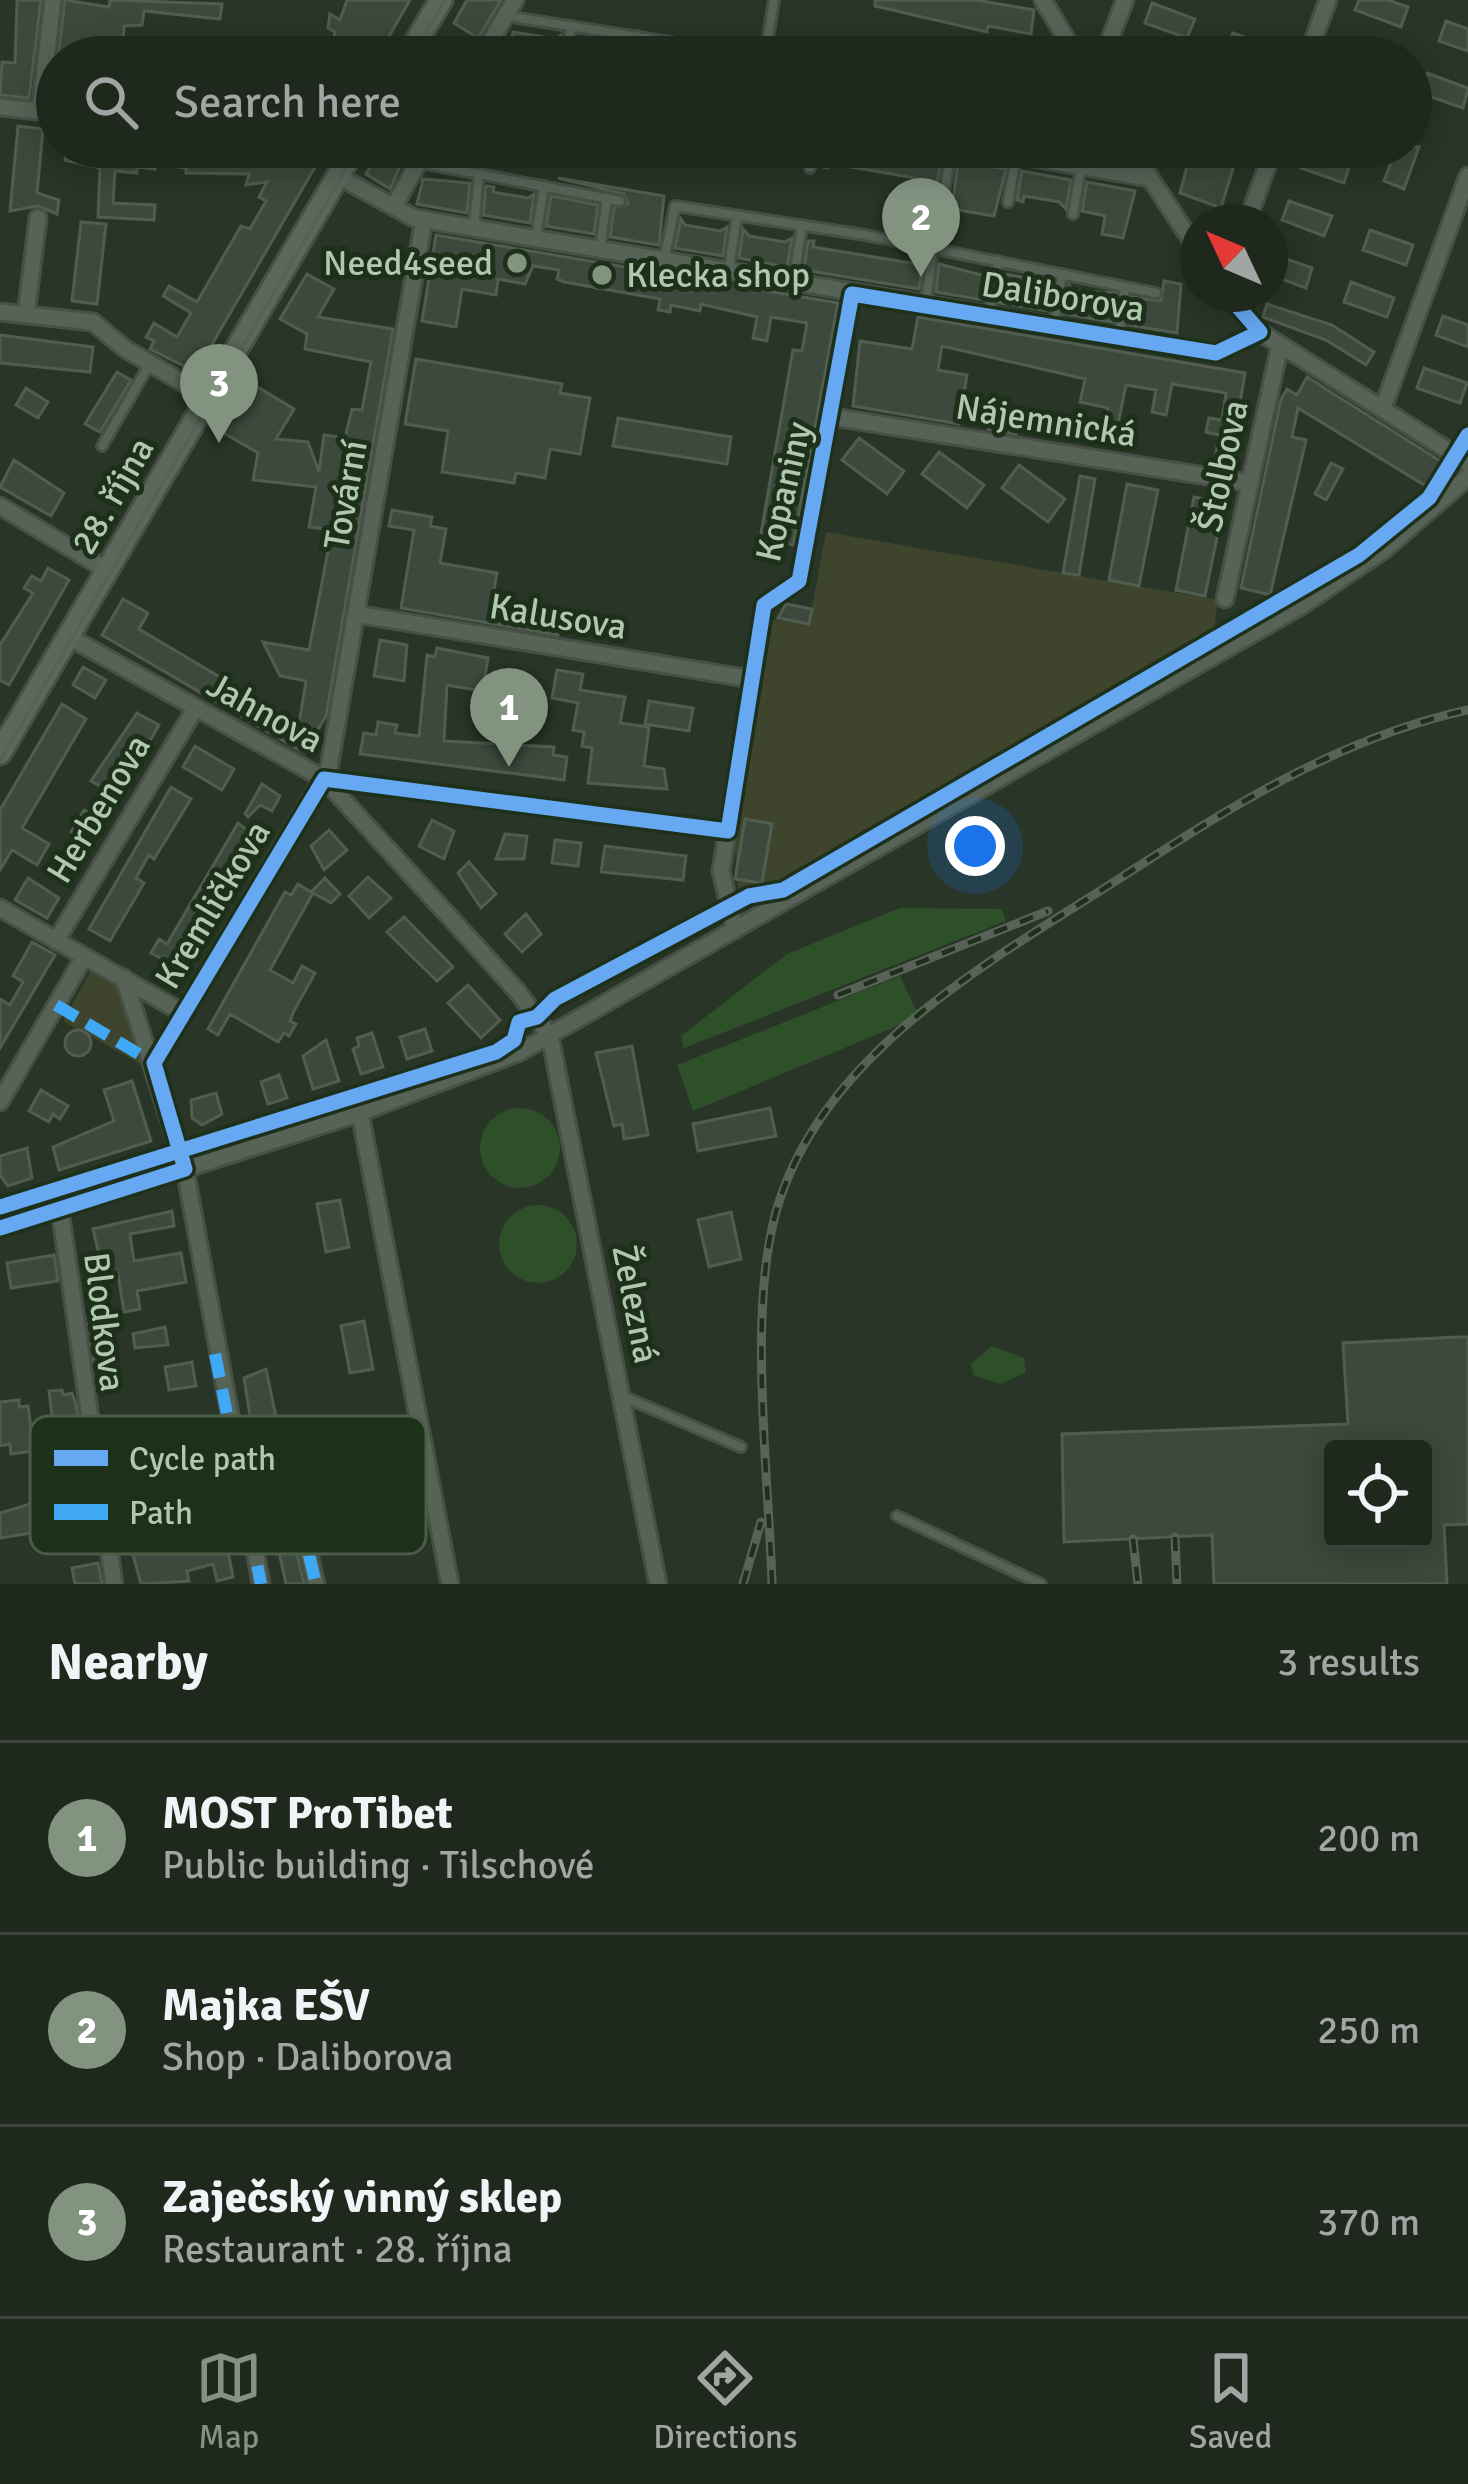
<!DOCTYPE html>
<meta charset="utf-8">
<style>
:root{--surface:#1f281d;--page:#2c342a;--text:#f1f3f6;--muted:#a1a6a4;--line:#3c443b;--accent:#829480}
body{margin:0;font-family:Signika,sans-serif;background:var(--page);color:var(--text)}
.controls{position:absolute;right:36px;bottom:36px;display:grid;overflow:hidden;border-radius:12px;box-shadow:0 6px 30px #0003}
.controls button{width:108px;height:108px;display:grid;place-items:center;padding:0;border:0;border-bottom:3px solid var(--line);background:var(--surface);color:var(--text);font:60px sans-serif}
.compass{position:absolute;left:1180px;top:204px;width:108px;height:108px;border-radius:50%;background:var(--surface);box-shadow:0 6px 30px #0003;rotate:314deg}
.you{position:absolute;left:975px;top:846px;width:42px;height:42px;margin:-30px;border:9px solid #fff;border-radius:50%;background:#1a73e8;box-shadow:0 0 0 18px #1a73e833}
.badge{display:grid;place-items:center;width:78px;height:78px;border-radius:50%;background:var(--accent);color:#fff;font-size:39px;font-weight:700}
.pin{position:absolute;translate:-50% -99px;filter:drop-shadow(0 3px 6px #0008)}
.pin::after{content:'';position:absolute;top:63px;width:42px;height:36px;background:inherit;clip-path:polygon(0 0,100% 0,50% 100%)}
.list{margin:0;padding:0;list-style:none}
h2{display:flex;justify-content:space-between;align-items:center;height:156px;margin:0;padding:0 48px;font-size:51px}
h2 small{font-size:39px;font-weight:400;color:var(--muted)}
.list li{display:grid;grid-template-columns:78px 1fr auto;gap:36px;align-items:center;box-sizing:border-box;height:192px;padding:0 48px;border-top:3px solid var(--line)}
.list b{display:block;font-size:45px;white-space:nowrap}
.list p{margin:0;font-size:39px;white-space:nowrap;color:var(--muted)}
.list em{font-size:39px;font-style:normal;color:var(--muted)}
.icon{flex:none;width:66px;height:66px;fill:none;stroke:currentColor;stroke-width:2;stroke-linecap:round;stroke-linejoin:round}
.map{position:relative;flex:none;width:1468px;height:1584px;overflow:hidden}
.search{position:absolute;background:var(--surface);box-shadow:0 6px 30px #0003;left:36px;right:36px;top:36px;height:132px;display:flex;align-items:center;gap:30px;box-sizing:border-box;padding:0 42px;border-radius:66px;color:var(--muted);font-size:45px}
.sheet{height:732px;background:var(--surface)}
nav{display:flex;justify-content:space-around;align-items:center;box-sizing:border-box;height:168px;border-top:3px solid var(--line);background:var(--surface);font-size:33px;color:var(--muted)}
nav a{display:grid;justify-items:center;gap:6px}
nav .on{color:var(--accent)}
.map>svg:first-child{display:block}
.green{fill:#3f452d}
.water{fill:#2d5029}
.building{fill:#3d493c;stroke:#505d4f;stroke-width:3;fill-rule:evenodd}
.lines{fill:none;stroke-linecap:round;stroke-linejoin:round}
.service-casing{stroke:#465045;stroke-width:14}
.minor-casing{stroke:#465045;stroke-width:21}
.secondary-casing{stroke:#465045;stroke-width:27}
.service{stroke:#586357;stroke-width:8}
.minor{stroke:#586357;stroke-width:15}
.secondary{stroke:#5c685b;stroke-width:21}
.tram{stroke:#586257;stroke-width:3}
.rail-casing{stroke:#586257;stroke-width:9}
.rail{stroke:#1d301a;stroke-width:4.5;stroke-dasharray:14;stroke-linecap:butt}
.quiet{stroke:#3fa9f5;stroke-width:12;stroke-dasharray:24 12;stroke-linecap:butt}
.cycleway-casing{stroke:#1d301a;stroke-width:22}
.cycleway{stroke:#66a8f1;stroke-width:15}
.poi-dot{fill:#829480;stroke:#1d301a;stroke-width:4.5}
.labels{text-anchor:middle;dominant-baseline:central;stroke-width:10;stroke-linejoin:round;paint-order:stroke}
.poi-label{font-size:36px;fill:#b2c7b0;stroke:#1d301a;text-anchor:end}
.street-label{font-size:36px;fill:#b2c7b0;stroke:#1d301a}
.key{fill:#1d301a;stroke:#4a5d47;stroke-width:3}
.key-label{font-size:33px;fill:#b2c7b0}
</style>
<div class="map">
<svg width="1468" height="1584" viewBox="0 0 1468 1584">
<rect width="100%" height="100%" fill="#293527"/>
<path class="green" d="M826,532L1218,600L1212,642L740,911L735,850L773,620L809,624Z
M92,969L115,983L144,1066L63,1021Z"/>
<path class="water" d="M900,908L1002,909L1006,921L684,1048L681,1036L787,954Z
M900,976L917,1012L902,1024L693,1111L677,1065Z
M480 1148a40 40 0 1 1 80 0a40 40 0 1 1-80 0Z
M499 1244a39 39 0 1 1 78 0a39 39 0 1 1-78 0Z
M992,1346L1024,1358L1026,1372L1001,1384L974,1376L971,1364Z"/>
<path class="building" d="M17,0H41L29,98L0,95L2,62L15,63Z
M65,0L109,7L110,0L222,4L220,19L144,11L142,25L124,26L122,57H58Z
M347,0H410L377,57H329L335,32L328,28L330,14L340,20Z
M467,0H501L478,38L454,23Z
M875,0H976L1034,10L1031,34L988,26L987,32L875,6Z
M1359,0H1388L1408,7L1401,27L1355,10Z
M1152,3L1195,19L1187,38L1145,23Z
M1446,21L1468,29V51L1439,41Z
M513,32L556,39L561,35L558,57L509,56Z
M1233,33L1295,55V57L1226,52Z
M577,38L585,39L584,44L619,50V57H574Z
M1427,73L1468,88L1463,108L1420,93Z
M18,126L43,129L37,193L59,200L57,214L38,206L10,211Z
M67,147H240L322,155L196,372L150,349L154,341L146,337L154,323L177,337L191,313L163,296L169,286L197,302L241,226L250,229L266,201L259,197L267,182L246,185L249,174L186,173V168L155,164V169L137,167V173L115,171L113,203L155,205L154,220L98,217L100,168L65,160Z
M382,147H409L390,189L366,174Z
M822,147H878L942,158L936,187L932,181L892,174L828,163L827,168L819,166Z
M1192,147L1238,152L1221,208L1180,193Z
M1397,147H1419L1404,189L1384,181Z
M1308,148L1350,164L1344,183L1301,168Z
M958,161L1006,169L994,216L952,209Z
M1022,171L1071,180L1066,209L1059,202L1024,196L1023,202L1017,200Z
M558,178L664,196L659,245L610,237L614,208L628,204L624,194Z
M423,179L470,183L467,213L417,204Z
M1087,182L1135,191L1123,238L1102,234L1105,216L1082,211Z
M486,186L494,187L493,192L528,198L534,194L530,223L483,215Z
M551,196L598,205L594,234L546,226Z
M1289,201L1332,216L1324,236L1282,220Z
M681,219L685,225L720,231L727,227L723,256L675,248Z
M81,222L106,224L97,304L72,301Z
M743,229L749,236L785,242L792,238L787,267L739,258Z
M1370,230L1413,245L1406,265L1363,250Z
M436,235L838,303L793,545L760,539L793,350L802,351L807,323L771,317L767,341L753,338L757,317L701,304L700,311L671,305L670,312L658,310L660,299L564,282L557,279L559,270L533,266L525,284L498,279L496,295L462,289L456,327L422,321Z
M808,241H814L813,247L850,253L917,264L923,260L919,289L804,270Z
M1270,253L1312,268L1306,288L1270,275Z
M939,264L981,275L988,271L983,300L936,292Z
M307,274L334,289L318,317L393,329L326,716L304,753L102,635L123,599L148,613L139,629L299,724L306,681L280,676L263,642L309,650L332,530L309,527L316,487L253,480L258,453L222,432L251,383L294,409L276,439L308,442L319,472L324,435L345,438L352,409L362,410L371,362L305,349L307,334L280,319Z
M1004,274L1052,282L1048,311L999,303Z
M1164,281L1181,284L1177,333L1129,325L1132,297L1161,301Z
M1351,282L1394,298L1387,317L1344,302Z
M1069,285L1074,291L1116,293L1112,322L1064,314Z
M1267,304L1332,325L1374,352L1366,365L1326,340L1263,317Z
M1443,316L1468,325V347L1436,335Z
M918,317L1245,373L1229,467L1214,465L1219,435L1206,432L1209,418L1222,420L1226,393L1172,384L1166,415L1152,412L1156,390L1126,385L1118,424L1106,422L1108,408L1080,402L1085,379L942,346L938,370L967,375L959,424L853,406L860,341L912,349Z
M0,335L93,347L90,372L0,363Z
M416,359L562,384L560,393L590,398L580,454L550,449L545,478L516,473L514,483L442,472L448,431L405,424Z
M1424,368L1467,383L1460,403L1417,388Z
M117,372L131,380L100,432L85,424Z
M1307,377L1445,464L1429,488L1298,408L1292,437L1306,440L1270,595L1241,588L1281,399L1287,389L1297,395Z
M26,388L48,402L38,418L16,405Z
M1003,406L1020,408L1016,434L988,429L991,409L1003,411Z
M618,418L731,437L727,464L613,446Z
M859,438L904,471L887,494L842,460Z
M939,452L984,485L967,508L922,474Z
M14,460L64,493L51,516L0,487Z
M1331,463L1343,469L1326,500L1315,494Z
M1019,465L1065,499L1048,522L1002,488Z
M1080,476L1095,479L1079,575L1063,573Z
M1127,484L1158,490L1139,586L1109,580Z
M1194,497L1224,503L1205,596L1176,590Z
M392,510L432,517L430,526L446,529L440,563L497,573L491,607L540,615L545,607L562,609L558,635L401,608L414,530L389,526Z
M48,568L69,580L9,685L0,680V645L33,593L24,588L32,576L41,581Z
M786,604L812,609L809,624L778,618Z
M380,640L407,645L404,681L374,676Z
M437,648L488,658L485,677L525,685L523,698L447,685L444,741L554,747L553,755L567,757L564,780L360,754L364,733L376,735L378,722L397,725L395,733L419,736L427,655L435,657Z
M83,667L106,680L95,698L73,685Z
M557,670L583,674L580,690L625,697L620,723L649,727L644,766L664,769L667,789L588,783L592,748L582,746L584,732L573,730L578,703L552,698Z
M649,701L693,708L689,731L645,724Z
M62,704L86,719L22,828L49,844L37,865L12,850L0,870V810Z
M137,713L159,725L148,744L133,739L116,768L129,776L118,796L91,781Z
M195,746L234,769L222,790L183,767Z
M262,784L280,796L272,811L260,805L248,817L245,814Z
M171,787L191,799L154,859L149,855L136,878L144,883L110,941L89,929Z
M84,810L103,822L90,844L71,832Z
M745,819L772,824L762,883L735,879Z
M432,820L454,831L444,859L419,846Z
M238,823L257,838L229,876L234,878L199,938L194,935L180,956L186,959L175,979L157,969L162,959L151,953L159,939L167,944Z
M329,830L347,850L324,870L311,846Z
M505,834L527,836L524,859H496Z
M555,840L581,843L578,866L552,863Z
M605,846L686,856L683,880L601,872Z
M469,862L496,894L481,908L458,873Z
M368,877L391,898L369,918L349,896Z
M28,878L59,898L47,918L15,900Z
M325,878L340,894L331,903L313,893L270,970L293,983L302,966L315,973L294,1011L290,1021L296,1024L289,1036L284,1033L278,1042L230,1014L218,1035L208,1029L285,892L291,895L298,884L311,892Z
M526,914L541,934L522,952L505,934Z
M404,917L453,967L437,981L387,932Z
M32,942L55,955L0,1048V999L10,1005L23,982L13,976Z
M468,985L500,1020L481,1038L448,1003Z
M425,1029L432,1051L407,1059L400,1037Z
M65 1043a13 13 0 1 1 26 0a13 13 0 1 1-26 0Z
M372,1033L383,1067L361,1074L353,1049L359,1046L357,1038Z
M326,1040L339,1081L313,1089L303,1056Z
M632,1046L648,1135L624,1139L622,1124L614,1126L596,1053Z
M279,1075L287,1098L268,1104L261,1082Z
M132,1081L151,1141L59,1170L53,1147L114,1121L104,1090Z
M41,1090L68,1106L60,1119L53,1114L49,1122L29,1111Z
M216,1093L222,1114L202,1125L192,1118L191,1100Z
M770,1108L776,1136L698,1151L693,1124Z
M27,1148L32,1178L8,1186L0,1175V1156Z
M340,1200L349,1247L326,1252L317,1204Z
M172,1211L174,1226L130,1234L134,1261L181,1253L186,1282L137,1291L140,1309L124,1312L118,1274L104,1276L93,1229Z
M731,1212L741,1259L709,1267L698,1220Z
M54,1255L58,1281L11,1288L7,1263Z
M110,1315L112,1337L103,1338L107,1369L95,1371L88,1318Z
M364,1321L373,1369L350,1373L341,1326Z
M165,1327L168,1345L135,1348L133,1334Z
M1457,1337H1468V1524L1444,1525L1447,1584H1214L1212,1535L1064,1542L1062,1434L1348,1424L1343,1343ZM1333,1449H1423V1539H1333Z
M192,1362L196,1386L169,1390L165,1367Z
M266,1369L281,1441L271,1443L273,1453L256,1454L244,1378Z
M62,1390L63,1395L72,1393L76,1404L83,1452L57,1455L49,1391Z
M19,1400V1407L28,1406L34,1451L11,1454L10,1444L0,1446V1402Z
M278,1477L304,1584H286L263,1478Z
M170,1489L179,1532L194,1530L197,1543L225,1537L233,1577L217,1581L213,1564L187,1571L189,1581L141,1584L132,1551L156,1547L145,1494Z
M40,1501L44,1531L0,1538V1513Z
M98,1563L102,1584H75L72,1568Z"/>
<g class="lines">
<defs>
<path id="service" d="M506,16L765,57
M227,54L259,57
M566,57L571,26
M633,57L637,36
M765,57L774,0
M684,148V147
M748,158L750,147
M421,163L620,201
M810,168L814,147
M944,191L952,147
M1008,202L1016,157
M1073,214L1081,168
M474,226L479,174
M536,238L544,186
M600,250L607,198
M664,261L675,206L865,235L1156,293
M729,268L737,216
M793,284L802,226
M926,301L933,249
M989,313L998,261
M1054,326L1062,274
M1119,336L1125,287
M102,446L149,365
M622,1396L741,1447
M897,1516L1041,1584"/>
<path id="minor" d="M1043,0L1077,57
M481,57L515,0
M1103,57L1125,0
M1307,57L1328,0
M0,107L57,113
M40,111L53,0
M968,147L1149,178
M1130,147L1198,251
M338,176L414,218L1216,353L1260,332
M394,206L427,147
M1247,222L1274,147
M1227,294L1260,332L1468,463
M0,312L93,322L124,348L209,398
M26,315L38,218
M1383,408L1468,176
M833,417L1250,483
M0,506L107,570
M1225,599L1280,345
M356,614L751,679
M69,637L324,779L517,991L550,1036L658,1584
M324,779L728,831
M0,908L183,1013
M735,930L721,871L764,605L799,581L852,294
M56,941L195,709
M124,978L185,1169L261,1584
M154,1063L329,768L424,219
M0,1102L84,957
M360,1113L450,1584
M60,1210L114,1584
M0,1228L360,1113L520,1052L1301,606L1385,549L1468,477
M237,1468L287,1464L316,1584"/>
<path id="secondary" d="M407,57L441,0
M0,753L355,147"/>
</defs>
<use href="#service" class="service-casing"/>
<use href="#minor" class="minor-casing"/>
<use href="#secondary" class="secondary-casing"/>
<use href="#service" class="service"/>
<use href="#minor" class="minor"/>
<use href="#secondary" class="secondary"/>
<path class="tram" d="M411,57L445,0
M0,761L359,147"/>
<defs>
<path id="rail" d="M838,995L1048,911
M1175,1537L1177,1584
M1133,1539L1138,1584
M743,1584L761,1522
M772,1584C769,1474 745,1297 781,1196C831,1050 988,962 1111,884C1224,811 1334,739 1468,710"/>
</defs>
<use href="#rail" class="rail-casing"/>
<use href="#rail" class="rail"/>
<path class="quiet" d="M56,1005L154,1063
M215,1354L261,1584
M237,1468L287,1464L316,1584"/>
<defs>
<path id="cycleway" d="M0,1207L496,1052L514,1040L519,1022L537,1017L555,999L749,896L783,890L1359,555L1429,498L1468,435
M0,1228L185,1169L154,1063L324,779L728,831L764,605L799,581L852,294L1216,353L1260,332L1227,294"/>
</defs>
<use href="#cycleway" class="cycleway-casing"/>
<use href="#cycleway" class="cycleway"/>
</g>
<g class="poi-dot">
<circle cx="517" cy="263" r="12"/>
<circle cx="602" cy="275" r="12"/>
</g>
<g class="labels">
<g class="poi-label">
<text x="493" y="263">Need4seed</text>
<text x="626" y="275" text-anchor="start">Klecka shop</text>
</g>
<g class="street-label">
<text transform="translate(1063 297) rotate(9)">Daliborova</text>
<text transform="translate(1046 421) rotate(9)">Nájemnická</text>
<text transform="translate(1223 466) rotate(-78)">Štolbova</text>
<text transform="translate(784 492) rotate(-77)">Kopaniny</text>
<text transform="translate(346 495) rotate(-80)">Tovární</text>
<text transform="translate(113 496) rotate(-60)">28. října</text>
<text transform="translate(558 617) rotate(9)">Kalusova</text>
<text transform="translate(265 713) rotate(29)">Jahnova</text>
<text transform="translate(99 809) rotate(-59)">Herbenova</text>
<text transform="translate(213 905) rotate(-59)">Kremličkova</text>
<text transform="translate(635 1304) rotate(79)">Železná</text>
<text transform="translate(104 1322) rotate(83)">Blodkova</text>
</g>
</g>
<rect x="30" y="1416" width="396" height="138" rx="18" class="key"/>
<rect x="54" y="1450" width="54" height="16" fill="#66a8f1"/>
<rect x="54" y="1504" width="54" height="16" fill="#3fa9f5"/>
<g class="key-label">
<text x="129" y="1470">Cycle path</text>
<text x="129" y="1524">Path</text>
</g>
</svg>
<div class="controls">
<button><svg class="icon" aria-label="locate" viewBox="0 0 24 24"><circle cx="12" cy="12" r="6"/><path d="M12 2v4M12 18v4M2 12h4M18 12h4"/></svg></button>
</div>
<svg class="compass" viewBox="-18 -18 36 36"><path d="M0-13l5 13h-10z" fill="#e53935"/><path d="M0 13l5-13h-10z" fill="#a1a6a4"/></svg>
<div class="you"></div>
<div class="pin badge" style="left:509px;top:767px">1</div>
<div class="pin badge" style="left:921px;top:277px">2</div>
<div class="pin badge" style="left:219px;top:443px">3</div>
<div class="search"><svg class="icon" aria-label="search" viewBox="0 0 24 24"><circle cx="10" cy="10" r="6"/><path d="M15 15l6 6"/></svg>Search here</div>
</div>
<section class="sheet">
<h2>Nearby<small>3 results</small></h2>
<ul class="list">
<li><span class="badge">1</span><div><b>MOST ProTibet</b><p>Public building · Tilschové</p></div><em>200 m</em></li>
<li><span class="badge">2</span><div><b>Majka EŠV</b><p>Shop · Daliborova</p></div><em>250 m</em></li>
<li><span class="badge">3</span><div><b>Zaječský vinný sklep</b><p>Restaurant · 28. října</p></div><em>370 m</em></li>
</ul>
</section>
<nav>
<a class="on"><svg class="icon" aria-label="map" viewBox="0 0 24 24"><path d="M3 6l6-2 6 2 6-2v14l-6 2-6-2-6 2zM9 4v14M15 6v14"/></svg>Map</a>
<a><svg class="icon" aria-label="directions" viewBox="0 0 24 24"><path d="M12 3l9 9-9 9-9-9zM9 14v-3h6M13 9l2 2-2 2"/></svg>Directions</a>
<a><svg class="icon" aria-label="saved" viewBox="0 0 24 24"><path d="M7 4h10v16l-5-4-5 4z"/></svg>Saved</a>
</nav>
